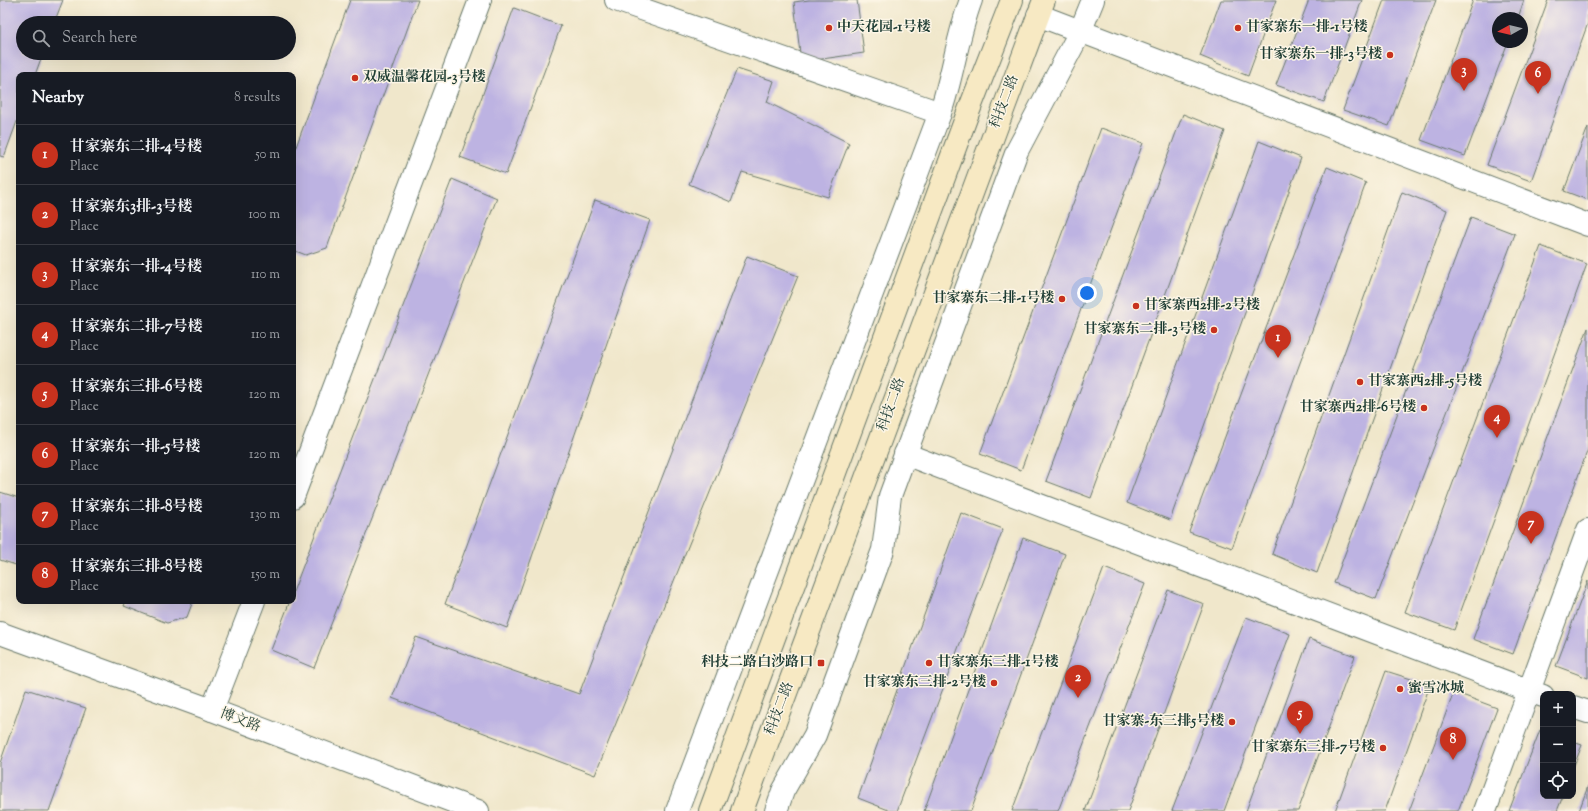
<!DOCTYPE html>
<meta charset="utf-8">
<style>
:root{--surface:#171b24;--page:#20242c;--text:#f1f3f6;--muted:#9ea1a6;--line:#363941;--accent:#c8321e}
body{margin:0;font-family:"Sorts Mill Goudy","Noto Serif SC",serif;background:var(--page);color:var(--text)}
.controls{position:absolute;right:12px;bottom:12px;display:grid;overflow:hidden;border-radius:8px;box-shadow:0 4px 16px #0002}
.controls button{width:36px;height:36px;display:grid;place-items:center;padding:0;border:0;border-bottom:1px solid var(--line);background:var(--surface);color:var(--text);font:20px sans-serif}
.compass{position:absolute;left:1492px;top:12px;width:36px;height:36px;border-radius:50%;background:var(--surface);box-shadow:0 4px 16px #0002;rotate:262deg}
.you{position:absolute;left:1087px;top:293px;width:14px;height:14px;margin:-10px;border:3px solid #fff;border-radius:50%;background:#1a73e8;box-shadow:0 0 0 6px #1a73e833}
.badge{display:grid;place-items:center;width:26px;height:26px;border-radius:50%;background:var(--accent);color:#fff;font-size:13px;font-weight:700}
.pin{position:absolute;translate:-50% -33px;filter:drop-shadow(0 1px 2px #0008)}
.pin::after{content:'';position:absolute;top:21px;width:14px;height:12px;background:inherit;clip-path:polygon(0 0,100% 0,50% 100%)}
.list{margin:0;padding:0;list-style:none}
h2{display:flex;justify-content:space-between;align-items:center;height:52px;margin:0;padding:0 16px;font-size:17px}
h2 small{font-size:13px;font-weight:400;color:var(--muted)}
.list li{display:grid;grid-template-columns:26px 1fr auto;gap:12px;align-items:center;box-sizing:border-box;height:60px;padding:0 16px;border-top:1px solid var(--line)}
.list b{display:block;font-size:15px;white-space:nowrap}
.list p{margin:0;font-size:13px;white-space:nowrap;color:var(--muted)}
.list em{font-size:13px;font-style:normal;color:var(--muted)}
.icon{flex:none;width:22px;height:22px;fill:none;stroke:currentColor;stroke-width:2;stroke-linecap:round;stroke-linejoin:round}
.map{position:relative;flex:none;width:1588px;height:811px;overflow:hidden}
.search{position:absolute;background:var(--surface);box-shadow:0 4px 16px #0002;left:16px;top:16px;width:280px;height:44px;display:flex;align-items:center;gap:10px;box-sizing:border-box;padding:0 14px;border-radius:22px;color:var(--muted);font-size:15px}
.panel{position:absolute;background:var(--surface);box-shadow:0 4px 16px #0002;left:16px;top:72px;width:280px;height:532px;border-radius:8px}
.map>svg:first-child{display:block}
.building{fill:#bdb3e2}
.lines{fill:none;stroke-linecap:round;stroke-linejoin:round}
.minor-casing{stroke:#687869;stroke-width:24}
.tertiary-casing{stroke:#687869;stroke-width:24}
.secondary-casing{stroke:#687869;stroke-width:24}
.minor{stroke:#fff;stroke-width:22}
.tertiary{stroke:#fff;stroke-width:22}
.secondary{stroke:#f7e9c3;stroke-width:22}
.poi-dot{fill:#c8321e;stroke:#fcf5e5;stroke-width:1.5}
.labels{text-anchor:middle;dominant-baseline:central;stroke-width:3;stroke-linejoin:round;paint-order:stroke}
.poi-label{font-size:14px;font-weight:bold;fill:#1f3d34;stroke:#fcf5e5;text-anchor:end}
.street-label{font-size:14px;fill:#1f3d34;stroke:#fcf5e5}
</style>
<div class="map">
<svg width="1588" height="811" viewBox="0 0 1588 811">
<rect width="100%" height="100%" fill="#fcf5e5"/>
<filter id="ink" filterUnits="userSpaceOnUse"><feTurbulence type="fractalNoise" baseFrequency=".025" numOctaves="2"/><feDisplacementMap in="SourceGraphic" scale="8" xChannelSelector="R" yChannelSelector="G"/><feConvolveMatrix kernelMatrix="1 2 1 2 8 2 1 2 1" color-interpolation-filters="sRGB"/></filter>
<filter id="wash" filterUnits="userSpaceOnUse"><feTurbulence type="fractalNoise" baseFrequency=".012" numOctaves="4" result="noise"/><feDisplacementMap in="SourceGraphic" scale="16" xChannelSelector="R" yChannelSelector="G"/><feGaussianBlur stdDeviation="0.9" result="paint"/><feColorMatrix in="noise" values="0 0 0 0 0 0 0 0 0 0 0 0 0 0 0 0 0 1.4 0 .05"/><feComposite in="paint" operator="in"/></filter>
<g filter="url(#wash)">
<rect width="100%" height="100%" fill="#f0e7cb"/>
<g id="blocks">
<path class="building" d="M0,0H63L54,23H23V53H43L35,75H19V116L4,157L0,156Z
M350,0H418L327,248L306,255L293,250V155Z
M809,0H857L864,53L801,62L794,2Z
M1221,0H1276L1248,76L1200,56Z
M1309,0H1362L1324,102L1276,85Z
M1384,0H1436L1389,126L1343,110Z
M1473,0H1524L1518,18H1498V42H1508L1465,156L1421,140Z
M1548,0H1588V23L1531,181L1487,165Z
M514,8L561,26L506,174L460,157Z
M737,69L774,81L767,102L849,143L828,197L742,172L731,202L689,184Z
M1183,114L1225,131L1091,498L1046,481Z
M1588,127V200L1564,191Z
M1101,128L1143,143L1021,470L980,454Z
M1259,141L1301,158L1170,520L1127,503Z
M1327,167L1366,183L1232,548L1189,532Z
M452,179L497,198L314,668L271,650L290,601H293V592Z
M1402,192L1447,210L1317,573L1272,554Z
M595,200L650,220L507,628L445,604Z
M1471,217L1515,234L1376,599L1334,583Z
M1541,246L1587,264L1454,630L1405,612Z
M747,256L798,276L595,775L392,698L416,637L579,694Z
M1588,328V449L1513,654L1473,639Z
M0,492L19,498V566L0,560Z
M961,513L1003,529L897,811H891L858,798Z
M1023,538L1065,554L971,811H924Z
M1104,568L1145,584L1058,811H1012Z
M1588,581V678L1556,666Z
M1168,590L1204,604L1128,811H1085Z
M126,601H193L187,617L167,623L124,606Z
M1246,617L1290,634L1224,811H1172Z
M1309,639L1355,656L1298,811H1246Z
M1386,671L1430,685L1385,811H1335Z
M26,689L86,708L49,811H0V763Z
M1454,692L1497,708L1458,811H1409Z
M1540,730L1543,731V796H1563L1557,811H1509Z
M1573,742L1582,745L1573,768Z
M1588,786V811H1579Z"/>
</g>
</g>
<g filter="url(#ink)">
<use href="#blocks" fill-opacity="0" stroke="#687869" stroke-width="1"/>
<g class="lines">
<defs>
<path id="minor" d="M616,0L940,113
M1038,15L1588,225
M905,454L1543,696
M293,497L480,0
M1573,707L1588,712
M212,710L254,601
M1485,811L1588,530"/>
<path id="tertiary" d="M0,633L212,710L478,811
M677,811L940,113C953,76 957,37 971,0
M776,811L783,791L815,735L883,550L890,496L1017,151L1080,32L1093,0"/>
<path id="secondary" d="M710,811L966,118L1012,0
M742,811L1044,0"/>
</defs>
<use href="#minor" class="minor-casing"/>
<use href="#tertiary" class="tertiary-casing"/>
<use href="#secondary" class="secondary-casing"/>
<use href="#minor" class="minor"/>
<use href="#tertiary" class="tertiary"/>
<use href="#secondary" class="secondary"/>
</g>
</g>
<g class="poi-dot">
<circle cx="829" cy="28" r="4"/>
<circle cx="1238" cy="28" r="4"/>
<circle cx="1390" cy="55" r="4"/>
<circle cx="355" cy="78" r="4"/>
<circle cx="1062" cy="299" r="4"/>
<circle cx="1136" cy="306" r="4"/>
<circle cx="1214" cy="330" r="4"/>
<circle cx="1360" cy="382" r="4"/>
<circle cx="1424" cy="408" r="4"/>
<rect x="817" y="659" width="8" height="8" rx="2"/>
<circle cx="929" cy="663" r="4"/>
<circle cx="994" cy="683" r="4"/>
<circle cx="1400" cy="689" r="4"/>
<circle cx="1232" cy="722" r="4"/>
<circle cx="1383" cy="748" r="4"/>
</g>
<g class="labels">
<g class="poi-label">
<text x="837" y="28" text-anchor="start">中天花园-1号楼</text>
<text x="1246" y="28" text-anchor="start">甘家寨东一排-1号楼</text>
<text x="1382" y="55">甘家寨东一排-3号楼</text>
<text x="363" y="78" text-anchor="start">双威温馨花园-3号楼</text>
<text x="1054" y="299">甘家寨东二排-1号楼</text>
<text x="1144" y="306" text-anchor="start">甘家寨西2排-2号楼</text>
<text x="1206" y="330">甘家寨东二排-3号楼</text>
<text x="1368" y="382" text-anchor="start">甘家寨西2排-5号楼</text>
<text x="1416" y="408">甘家寨西2排-6号楼</text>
<text x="813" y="663">科技二路白沙路口</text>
<text x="937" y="663" text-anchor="start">甘家寨东三排-1号楼</text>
<text x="986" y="683">甘家寨东三排-2号楼</text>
<text x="1408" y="689" text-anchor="start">蜜雪冰城</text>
<text x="1224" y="722">甘家寨-东三排5号楼</text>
<text x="1375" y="748">甘家寨东三排-7号楼</text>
</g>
<g class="street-label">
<text transform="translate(1005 102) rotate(-69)">科技二路</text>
<text transform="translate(892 405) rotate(-70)">科技二路</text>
<text transform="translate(780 709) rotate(-69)">科技二路</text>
<text transform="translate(240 721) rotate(21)">博文路</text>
</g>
</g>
</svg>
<div class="controls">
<button>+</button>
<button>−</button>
<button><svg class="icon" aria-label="locate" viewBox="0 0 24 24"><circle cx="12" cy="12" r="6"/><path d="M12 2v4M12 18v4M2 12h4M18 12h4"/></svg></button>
</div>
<svg class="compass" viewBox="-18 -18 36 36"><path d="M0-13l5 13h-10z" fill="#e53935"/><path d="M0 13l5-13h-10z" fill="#9ea1a6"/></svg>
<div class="you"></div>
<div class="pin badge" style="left:1278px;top:358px">1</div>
<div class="pin badge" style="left:1078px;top:698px">2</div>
<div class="pin badge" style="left:1464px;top:91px">3</div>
<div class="pin badge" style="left:1497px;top:438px">4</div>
<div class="pin badge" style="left:1300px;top:734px">5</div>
<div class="pin badge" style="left:1538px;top:94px">6</div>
<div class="pin badge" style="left:1531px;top:544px">7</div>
<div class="pin badge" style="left:1453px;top:760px">8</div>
<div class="search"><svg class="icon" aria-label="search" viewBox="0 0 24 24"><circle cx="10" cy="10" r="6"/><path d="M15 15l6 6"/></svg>Search here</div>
<section class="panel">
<h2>Nearby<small>8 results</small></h2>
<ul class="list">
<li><span class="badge">1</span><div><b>甘家寨东二排-4号楼</b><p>Place</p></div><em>50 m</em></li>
<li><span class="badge">2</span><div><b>甘家寨东3排-3号楼</b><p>Place</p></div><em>100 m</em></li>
<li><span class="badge">3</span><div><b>甘家寨东一排-4号楼</b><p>Place</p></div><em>110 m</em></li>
<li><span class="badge">4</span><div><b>甘家寨东二排-7号楼</b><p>Place</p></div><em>110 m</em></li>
<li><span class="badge">5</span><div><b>甘家寨东三排-6号楼</b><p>Place</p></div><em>120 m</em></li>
<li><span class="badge">6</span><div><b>甘家寨东一排-5号楼</b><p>Place</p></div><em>120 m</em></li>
<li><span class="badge">7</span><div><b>甘家寨东二排-8号楼</b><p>Place</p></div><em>130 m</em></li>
<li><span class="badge">8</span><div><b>甘家寨东三排-8号楼</b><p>Place</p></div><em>150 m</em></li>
</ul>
</section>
</div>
